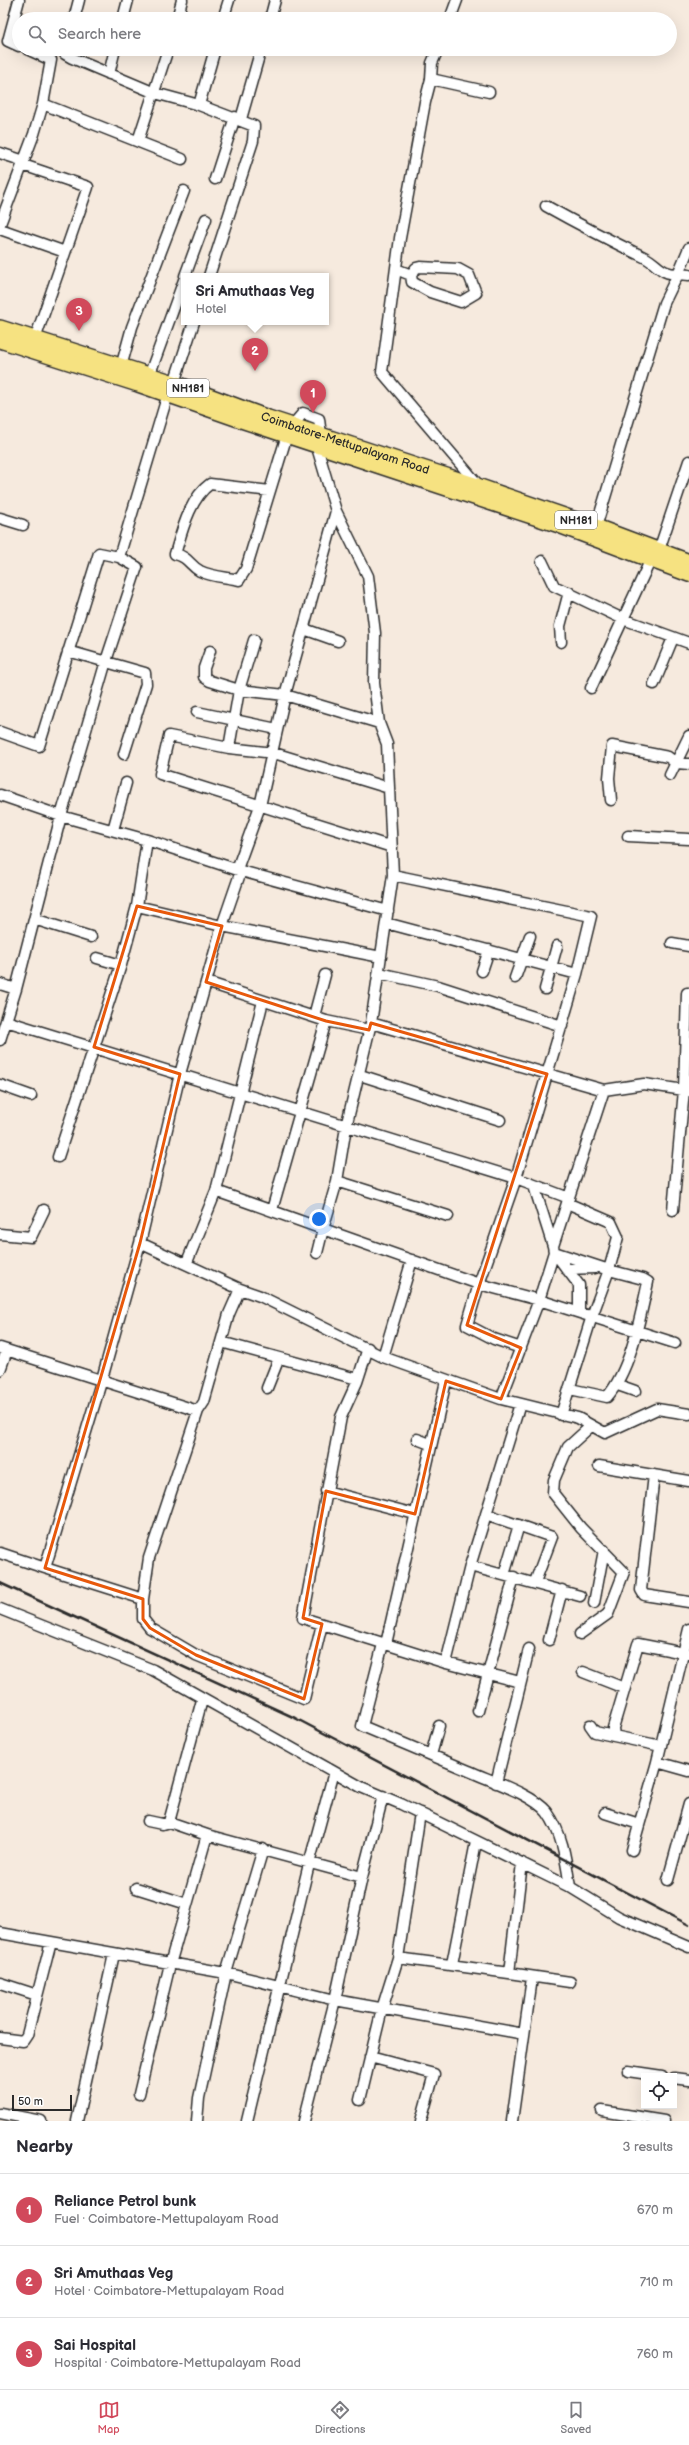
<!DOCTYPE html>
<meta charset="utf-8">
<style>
:root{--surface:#fff;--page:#f2f2f3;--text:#2b2b33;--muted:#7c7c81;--line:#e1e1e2;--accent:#d1495b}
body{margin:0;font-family:"Balsamiq Sans",sans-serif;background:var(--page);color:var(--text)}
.controls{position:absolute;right:12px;bottom:12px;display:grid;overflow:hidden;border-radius:0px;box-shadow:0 4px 16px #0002}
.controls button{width:36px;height:36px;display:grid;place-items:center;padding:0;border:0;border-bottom:1px solid var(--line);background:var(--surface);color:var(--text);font:20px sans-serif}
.scale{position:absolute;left:12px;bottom:10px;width:60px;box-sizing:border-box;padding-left:4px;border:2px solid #2b2b2b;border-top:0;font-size:11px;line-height:14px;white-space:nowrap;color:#2b2b2b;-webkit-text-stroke:3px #fff;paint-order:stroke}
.you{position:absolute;left:319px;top:1219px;width:14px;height:14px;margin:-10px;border:3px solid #fff;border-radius:50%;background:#1a73e8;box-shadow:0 0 0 6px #1a73e833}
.badge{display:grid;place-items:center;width:26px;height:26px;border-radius:50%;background:var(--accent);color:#fff;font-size:13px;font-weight:700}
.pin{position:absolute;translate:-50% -33px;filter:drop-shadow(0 1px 2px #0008)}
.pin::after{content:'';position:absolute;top:21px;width:14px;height:12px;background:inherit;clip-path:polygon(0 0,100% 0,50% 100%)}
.popup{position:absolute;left:181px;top:273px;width:148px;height:52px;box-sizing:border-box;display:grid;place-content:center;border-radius:0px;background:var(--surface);filter:drop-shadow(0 1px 3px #0005);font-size:13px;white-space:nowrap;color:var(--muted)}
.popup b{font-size:15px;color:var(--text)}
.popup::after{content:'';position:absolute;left:50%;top:100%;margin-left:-8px;border:8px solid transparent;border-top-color:var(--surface)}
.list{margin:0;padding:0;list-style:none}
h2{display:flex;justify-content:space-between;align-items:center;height:52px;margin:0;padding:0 16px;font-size:17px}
h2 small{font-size:13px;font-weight:400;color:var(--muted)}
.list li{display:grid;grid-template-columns:26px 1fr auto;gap:12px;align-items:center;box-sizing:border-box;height:72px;padding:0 16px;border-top:1px solid var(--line)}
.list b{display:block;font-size:15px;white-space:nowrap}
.list p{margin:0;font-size:13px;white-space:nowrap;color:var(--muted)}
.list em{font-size:13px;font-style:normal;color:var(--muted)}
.icon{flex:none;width:22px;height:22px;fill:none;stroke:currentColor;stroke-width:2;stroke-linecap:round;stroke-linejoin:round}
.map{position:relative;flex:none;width:689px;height:2121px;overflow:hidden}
.search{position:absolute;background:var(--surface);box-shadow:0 4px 16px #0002;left:12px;right:12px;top:12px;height:44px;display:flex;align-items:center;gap:10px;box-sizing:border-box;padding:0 14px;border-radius:22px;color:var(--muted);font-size:15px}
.sheet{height:268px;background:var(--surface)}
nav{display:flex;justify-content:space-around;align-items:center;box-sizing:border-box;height:56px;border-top:1px solid var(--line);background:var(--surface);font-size:11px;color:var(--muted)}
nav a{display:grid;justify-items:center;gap:2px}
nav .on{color:var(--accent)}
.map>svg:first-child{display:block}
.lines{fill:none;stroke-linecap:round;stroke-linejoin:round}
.minor-casing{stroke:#2b2b2b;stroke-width:13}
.highway-casing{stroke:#2b2b2b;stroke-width:18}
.minor{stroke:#fff;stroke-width:10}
.highway{stroke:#f6e281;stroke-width:15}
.rail{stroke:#2b2b2b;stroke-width:2.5}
.marked{fill:none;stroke:#e8590c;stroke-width:3;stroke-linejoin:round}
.labels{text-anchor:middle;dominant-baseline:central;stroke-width:3;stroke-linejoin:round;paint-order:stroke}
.shield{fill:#fff;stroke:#6b6b6b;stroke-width:1}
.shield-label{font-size:11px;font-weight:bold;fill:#2b2b2b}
.street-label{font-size:12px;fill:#2b2b2b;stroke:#fff}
</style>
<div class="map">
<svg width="689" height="2121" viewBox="0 0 689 2121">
<rect width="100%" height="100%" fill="#f6eade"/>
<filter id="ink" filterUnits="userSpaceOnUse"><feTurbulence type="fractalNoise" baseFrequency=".025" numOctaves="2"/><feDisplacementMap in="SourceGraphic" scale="8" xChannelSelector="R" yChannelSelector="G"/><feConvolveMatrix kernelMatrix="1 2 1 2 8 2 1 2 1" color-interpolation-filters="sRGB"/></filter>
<g filter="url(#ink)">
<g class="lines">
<defs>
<path id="minor" d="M74,19L79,0
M123,19L128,0
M177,19L182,0
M223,19L229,0
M270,19L275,0
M450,19L457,0
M19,46L8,41L19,0
M66,49L65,54L72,58L155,93L199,105L254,126L253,141L209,276
M438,49L432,63L431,79L425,102L400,238L382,372L480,487
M109,74L115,49
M431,79L489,92
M43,104L182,159
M199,105L215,49
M241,119L261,49
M138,141L168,49
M0,153L24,161
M23,165L88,187L35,339
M215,179L235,117
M546,206C578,224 611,241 644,257C658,264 660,274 678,274L689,248
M0,224L34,134L43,104L51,60L27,49
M0,229L65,252
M396,269L411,275L416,268L420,267L458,269L469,275L476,293L461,302L430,292L412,282L411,275
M185,276L206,219
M121,367L132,327L184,191
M149,376L184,280
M174,383L194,322
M292,426L303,413L319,419L321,435
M270,491L210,484C190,498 182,531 175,554C189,557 189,565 200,571C212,577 226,577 239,580L246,569L287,435
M0,518L23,525
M596,527L664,303L678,274L689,275
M659,550L689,461
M119,557L168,394
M542,561L554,586L623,619L689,643
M304,629L338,641
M561,642L560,626L569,592
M68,651L145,673L146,684L124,754
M210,651L204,668V677L210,681L239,690L254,640
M654,684L673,638
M591,688L651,559
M197,712L277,729
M0,732L39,746L99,553L119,557L137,567L106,661L61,816L147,840L241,871L222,926L180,1074L140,1243L102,1379L45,1568L0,1553
M229,748L239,690L285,695L379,723
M670,775L689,736
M389,788L274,753L229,748L169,736L160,774L392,847
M0,795L61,816L16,989L0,1040
M611,800L609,778L612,746L668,757L676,763L689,764
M113,830L126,783
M628,836L689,839
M237,869L260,806L285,695L336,511
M241,871L388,911
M393,875L371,1023L346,1127L337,1181L323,1229L479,1284L516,1178L569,1198
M137,906L222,926L381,957
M34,919L91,937
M386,923L577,974
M672,943L689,946
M97,958L121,965
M482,971L489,950
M379,973L438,986L562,1026
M515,978L530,936
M206,982L326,1021L369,1030
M0,984L16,989
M545,989L557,946
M314,1016L325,975
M6,1021L516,1178L577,974L591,916L393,875L387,744L379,723L374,683L375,633L368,576L336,511L316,444
M371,1023L604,1090L644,1084L684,1090L687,993H689
M360,1075L500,1120
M0,1085L31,1096
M58,1157L121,965L137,906L147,840
M337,1181L448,1216
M534,1186L553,1246
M216,1191L323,1229L317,1253
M272,1210L326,1021
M673,1210L684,1090L689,1091
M0,1234L31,1237L44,1210
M140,1243L240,1289
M554,1252L609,1270L643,1279L648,1282C640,1318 631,1369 607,1397L570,1389
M554,1252L579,1285V1312
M187,1262L216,1191L263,1001
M566,1269L595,1268
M221,1342L357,1379
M0,1348L198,1411L204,1402L229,1314L240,1289L260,1296L383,1357L501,1399L578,1418L605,1433L657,1409L689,1414
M368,1348L357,1382L341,1417L303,1618L446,1663L470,1566L520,1404
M521,1348L494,1339L467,1325L479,1284L539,1300L675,1343
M383,1357L412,1260
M0,1370L7,1350
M618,1385L635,1391
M267,1388L279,1358
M501,1399L539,1300L554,1252L553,1246L604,1090
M561,1415L592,1316L609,1270L618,1237L611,1222L567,1203
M417,1439L430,1444
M599,1466L689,1481
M654,1475L641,1590L644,1595L689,1602
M326,1491L415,1514
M486,1514L552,1537L535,1582
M470,1566L580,1596
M45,1568L143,1599L149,1558L198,1411
M504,1575L519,1525
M143,1599V1619L150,1628L196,1655L304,1699L322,1624
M594,1603L604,1550
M0,1609L153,1670L361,1787L401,1804L570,1887L619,1917L689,1947
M689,1629L657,1762L689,1771
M580,1634L608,1614L624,1572L581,1528L553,1493L554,1480L568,1447L591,1426
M549,1640L562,1590
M383,1644L362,1726C398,1741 434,1756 469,1771C491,1781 532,1794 547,1812C563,1834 566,1861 570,1887
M386,1644L446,1381
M446,1663L520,1682
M583,1672L624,1688
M478,1711L514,1577
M590,1725L595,1732L661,1746
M614,1736L613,1728L638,1644L689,1654
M431,1755L439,1726
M496,1783L529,1649
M605,1813L639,1824
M148,1821L162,1824L169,1822L207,1835
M169,1822L202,1700
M632,1850L657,1762
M668,1880L689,1804
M136,1888L187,1904
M0,1933L226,1973L335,2000L524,2034
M398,1958L420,1813
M452,1964L476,1842
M509,1973L570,1982
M0,1983L37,1995
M0,2038L23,2041L27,2035L51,1942
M370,2057L434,2074L421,2121
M628,2071L662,2076
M674,2078L689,2080
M139,2094L170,1964L207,1835L362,1877
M360,2100L382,2009L398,1958L509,1973L522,1863
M602,2111L664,2121
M0,2113L41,2121
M77,2121L114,1954
M197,2121L199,2098L226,1973L263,1849
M247,2121L309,1864L334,1772
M304,2121L335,2000L362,1877L383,1796
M512,2121L532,1978"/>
<g id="highway">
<path id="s1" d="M0,328L174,383L268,418L480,487L596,527L689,562"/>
<path d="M0,340L138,384L244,421L559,525L689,574"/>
</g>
</defs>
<use href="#minor" class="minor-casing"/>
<use href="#highway" class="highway-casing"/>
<use href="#minor" class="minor"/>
<use href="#highway" class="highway"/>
<path class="rail" d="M0,1583L295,1718L689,1925"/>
</g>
</g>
<path class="marked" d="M137,906L222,926L206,982L326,1021L369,1030L371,1023L547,1074L467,1325L521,1348L501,1399L446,1381L415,1514L326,1491L303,1618L322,1624L304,1699L196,1655L150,1628L143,1619V1599L45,1568L140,1243L180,1074L94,1047Z"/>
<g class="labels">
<g class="shield">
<rect x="167" y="379" width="42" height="18" rx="3"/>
<rect x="555" y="511" width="42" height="18" rx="3"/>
</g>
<g class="shield-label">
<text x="188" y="388">NH181</text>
<text x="576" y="520">NH181</text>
</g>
<g class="street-label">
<text stroke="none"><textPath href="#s1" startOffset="364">Coimbatore-Mettupalayam Road</textPath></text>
</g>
</g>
</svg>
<div class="controls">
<button><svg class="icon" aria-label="locate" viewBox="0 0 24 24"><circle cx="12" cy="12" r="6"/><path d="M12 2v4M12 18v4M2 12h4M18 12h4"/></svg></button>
</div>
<div class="scale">50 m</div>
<div class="you"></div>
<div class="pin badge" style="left:313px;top:413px">1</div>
<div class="pin badge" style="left:255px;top:371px">2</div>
<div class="popup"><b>Sri Amuthaas Veg</b>Hotel</div>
<div class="pin badge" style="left:79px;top:331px">3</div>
<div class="search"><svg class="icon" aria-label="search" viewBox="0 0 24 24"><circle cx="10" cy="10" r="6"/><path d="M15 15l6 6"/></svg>Search here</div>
</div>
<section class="sheet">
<h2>Nearby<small>3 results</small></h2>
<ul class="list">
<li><span class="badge">1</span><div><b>Reliance Petrol bunk</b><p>Fuel · Coimbatore-Mettupalayam Road</p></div><em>670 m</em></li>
<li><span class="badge">2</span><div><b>Sri Amuthaas Veg</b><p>Hotel · Coimbatore-Mettupalayam Road</p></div><em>710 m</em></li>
<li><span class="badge">3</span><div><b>Sai Hospital</b><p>Hospital · Coimbatore-Mettupalayam Road</p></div><em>760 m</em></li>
</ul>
</section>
<nav>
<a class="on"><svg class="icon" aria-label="map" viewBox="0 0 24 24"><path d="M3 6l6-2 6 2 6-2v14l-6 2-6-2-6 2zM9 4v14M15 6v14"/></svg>Map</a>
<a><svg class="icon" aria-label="directions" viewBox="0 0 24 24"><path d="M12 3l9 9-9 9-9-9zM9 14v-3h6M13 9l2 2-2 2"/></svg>Directions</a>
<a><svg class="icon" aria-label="saved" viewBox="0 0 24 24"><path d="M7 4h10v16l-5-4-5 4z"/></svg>Saved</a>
</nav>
